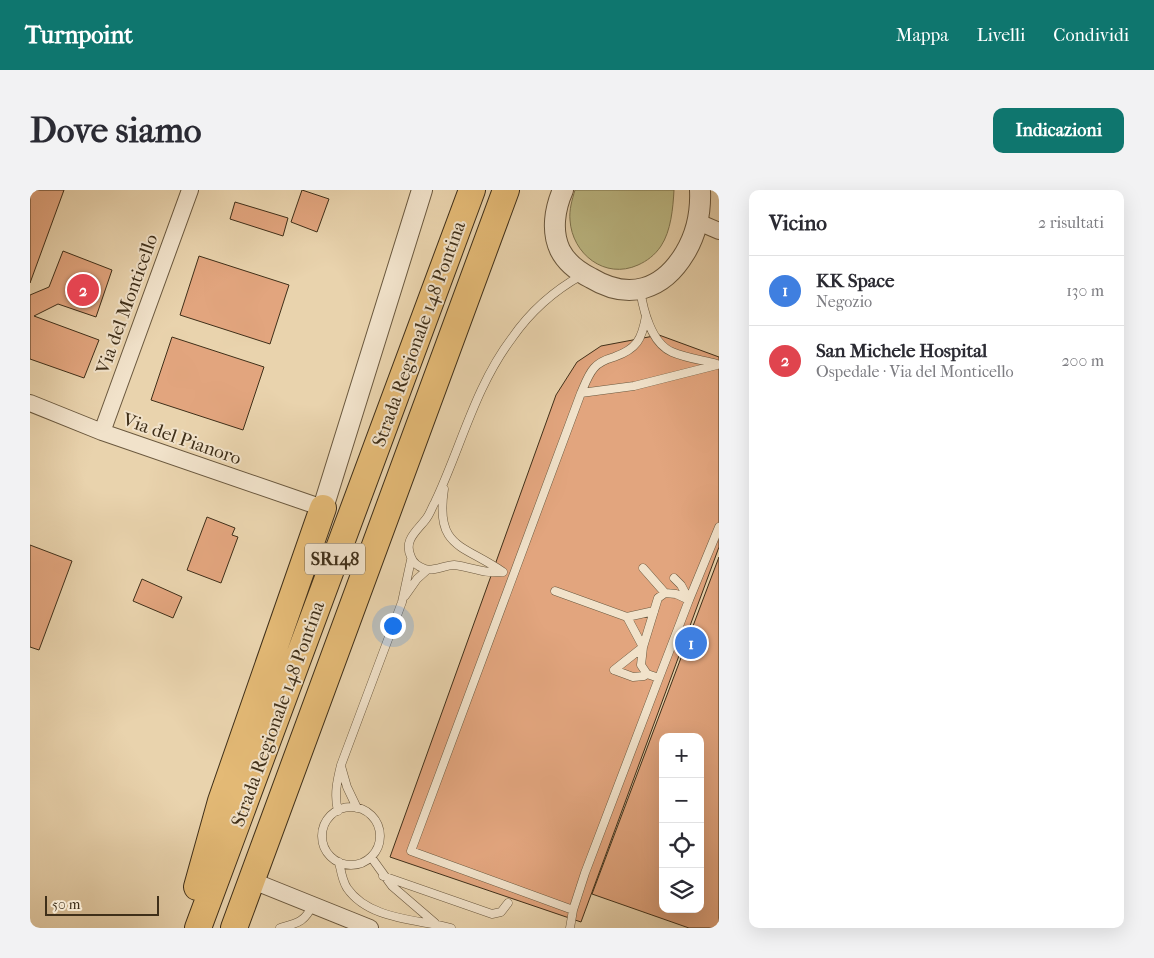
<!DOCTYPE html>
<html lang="it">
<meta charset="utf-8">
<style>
:root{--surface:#fff;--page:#f2f2f3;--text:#2b2b33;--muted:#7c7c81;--line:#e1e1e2;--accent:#0f766e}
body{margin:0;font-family:"IM FELL French Canon",serif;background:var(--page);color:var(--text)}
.controls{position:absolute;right:15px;bottom:15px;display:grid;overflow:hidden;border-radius:10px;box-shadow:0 5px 20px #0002}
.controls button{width:45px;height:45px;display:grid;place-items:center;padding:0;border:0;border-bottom:1px solid var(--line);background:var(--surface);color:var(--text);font:25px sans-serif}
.scale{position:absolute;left:15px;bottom:12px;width:114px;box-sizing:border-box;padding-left:5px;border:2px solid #3f2f19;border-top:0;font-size:14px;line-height:18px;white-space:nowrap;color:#3f2f19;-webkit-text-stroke:4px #f1e2ca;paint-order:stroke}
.you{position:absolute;left:362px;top:435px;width:18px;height:18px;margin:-12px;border:4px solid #fff;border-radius:50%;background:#1a73e8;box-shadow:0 0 0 8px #1a73e833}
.badge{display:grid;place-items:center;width:32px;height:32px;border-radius:50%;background:var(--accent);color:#fff;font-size:16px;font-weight:700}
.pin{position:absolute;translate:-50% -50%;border:2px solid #fff;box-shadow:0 1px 5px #0006}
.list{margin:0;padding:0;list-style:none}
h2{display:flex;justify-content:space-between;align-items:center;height:65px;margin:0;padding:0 20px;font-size:21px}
h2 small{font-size:16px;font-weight:400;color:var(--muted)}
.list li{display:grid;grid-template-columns:32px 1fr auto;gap:15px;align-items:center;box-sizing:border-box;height:70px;padding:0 20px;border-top:1px solid var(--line)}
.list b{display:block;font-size:19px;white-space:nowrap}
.list p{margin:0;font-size:16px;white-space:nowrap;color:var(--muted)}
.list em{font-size:16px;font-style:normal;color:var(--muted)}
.icon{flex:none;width:28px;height:28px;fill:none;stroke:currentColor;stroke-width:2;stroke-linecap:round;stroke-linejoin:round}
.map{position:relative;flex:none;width:689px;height:738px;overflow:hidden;border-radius:10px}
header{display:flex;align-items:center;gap:30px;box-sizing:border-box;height:70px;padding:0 25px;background:var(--accent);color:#fff}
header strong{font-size:24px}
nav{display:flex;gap:28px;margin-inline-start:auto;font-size:18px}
.intro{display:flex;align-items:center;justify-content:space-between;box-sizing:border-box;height:120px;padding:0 30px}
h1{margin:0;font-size:35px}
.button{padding:12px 22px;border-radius:10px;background:var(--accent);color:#fff;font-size:18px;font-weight:700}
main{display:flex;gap:30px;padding:0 30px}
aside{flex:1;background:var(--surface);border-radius:10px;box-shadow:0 5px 20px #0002}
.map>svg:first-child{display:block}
.green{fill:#bdba85;stroke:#7e744f}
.building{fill:#e2a57e;stroke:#3f2f19;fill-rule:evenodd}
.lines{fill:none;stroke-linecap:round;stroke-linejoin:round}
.service-casing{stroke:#6a583e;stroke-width:9}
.minor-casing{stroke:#6a583e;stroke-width:18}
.tertiary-casing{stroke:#6a583e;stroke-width:22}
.trunk-casing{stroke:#3f2f19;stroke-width:28}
.service{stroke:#f1e2ca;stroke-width:8}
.minor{stroke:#f1e2ca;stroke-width:16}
.tertiary{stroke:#f1e2ca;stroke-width:20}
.trunk{stroke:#e4ba76;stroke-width:26}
.labels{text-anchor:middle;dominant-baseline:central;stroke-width:4;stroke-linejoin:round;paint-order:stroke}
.shield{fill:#f1e2ca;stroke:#74654e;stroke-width:1}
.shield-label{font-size:18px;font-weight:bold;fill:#3f2f19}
.street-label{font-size:19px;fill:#3f2f19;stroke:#f1e2ca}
</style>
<header>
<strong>Turnpoint</strong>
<nav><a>Mappa</a><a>Livelli</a><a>Condividi</a></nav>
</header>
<div class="intro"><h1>Dove siamo</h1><a class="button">Indicazioni</a></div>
<main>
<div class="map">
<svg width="689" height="738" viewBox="0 0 689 738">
<rect width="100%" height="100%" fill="#e9d3ad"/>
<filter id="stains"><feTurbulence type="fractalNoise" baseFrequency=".004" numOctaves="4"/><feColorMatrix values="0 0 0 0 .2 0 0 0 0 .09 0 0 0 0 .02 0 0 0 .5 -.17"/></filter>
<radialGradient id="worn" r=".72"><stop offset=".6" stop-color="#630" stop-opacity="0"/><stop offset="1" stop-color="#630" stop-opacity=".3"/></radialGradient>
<path class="green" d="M545,0H644C643,18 641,41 631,56C625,65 617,71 608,75C575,90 542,64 540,30C539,20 542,10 545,0Z"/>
<path class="building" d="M0,0H34L0,93Z
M272,0L299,9L287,42L261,32Z
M205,12L258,28L253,46L200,29Z
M33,61L82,80L66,127L28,114L4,126L69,150L54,188L0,169V105L19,97Z
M169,66L259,95L240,154L150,125Z
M629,145L689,167V357L551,732L360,667L526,205L547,172L571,156Z
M142,147L234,177L213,240L121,210Z
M177,327L205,338L202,345L208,347L191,393L157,380Z
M0,355L42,371L9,460L0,457Z
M689,367V738H659L562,704ZM633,547H670V719H633Z
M112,389L152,407L143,428L103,411Z"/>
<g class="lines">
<defs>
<path id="service" d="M610,99C613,119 621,153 642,162C656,168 672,170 687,174
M551,203C555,194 558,185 564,178C569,172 577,169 584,167C607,159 612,149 616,126
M414,299C405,359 433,354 473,382
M613,378L635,403
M473,382C453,384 442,377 424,375C415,375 403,382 395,379C389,377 383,373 381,367C373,350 387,341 396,329C400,324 402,317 405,312C431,257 445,197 482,148C500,122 525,100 552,85
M644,388L651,395L659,410
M525,401L597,427L624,421
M635,403L646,404L659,410L629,488L617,484L611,475L613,457L628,408Z
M375,406L387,389L397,380
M659,410L689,337
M584,480L613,457L597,427
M584,480L603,487L614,486L617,484
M629,488L555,683L543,720L381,661L551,203L604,196L687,175
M311,576L317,597L327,618
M292 646a29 29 0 1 1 58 0a29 29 0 1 1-58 0Z
M308,621C304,605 307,591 311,575L372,412L381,370
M341,667L362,696L405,733
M309,672C311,681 312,690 317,698C339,730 387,729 421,738
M353,686L462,724L471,722L478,713
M250,738C268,733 275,732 283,714
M540,738L543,720"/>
<path id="minor" d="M668,32L689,41
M0,213L72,242L293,318
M72,242L160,0
M223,691L340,738"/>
<path id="tertiary" d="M533,0C525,18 521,41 530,60C536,72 549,82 561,88C599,111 633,100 655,63C667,43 671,23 670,0
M293,318L392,0"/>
<path id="trunk" d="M167,697L191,611L293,318
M168,738L442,0
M204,738L476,0"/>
</defs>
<use href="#service" class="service-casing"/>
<use href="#minor" class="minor-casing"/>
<use href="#tertiary" class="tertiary-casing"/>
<use href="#trunk" class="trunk-casing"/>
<use href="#service" class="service"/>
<use href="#minor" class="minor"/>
<use href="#tertiary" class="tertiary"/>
<use href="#trunk" class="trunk"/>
</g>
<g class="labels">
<rect class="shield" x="275" y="353.5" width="60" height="31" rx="4"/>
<g class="shield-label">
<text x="305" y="369">SR148</text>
</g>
<g class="street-label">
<text transform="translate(97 114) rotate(-70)">Via del Monticello</text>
<text transform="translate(389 144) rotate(-70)">Strada Regionale 148 Pontina</text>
<text transform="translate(152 249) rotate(19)">Via del Pianoro</text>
<text transform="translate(248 524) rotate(-70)">Strada Regionale 148 Pontina</text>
</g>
</g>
<rect width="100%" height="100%" filter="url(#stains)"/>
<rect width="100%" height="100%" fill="url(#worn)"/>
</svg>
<div class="controls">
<button>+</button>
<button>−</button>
<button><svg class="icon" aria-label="locate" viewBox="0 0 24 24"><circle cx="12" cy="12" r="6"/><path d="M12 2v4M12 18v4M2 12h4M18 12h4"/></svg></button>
<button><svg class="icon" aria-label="layers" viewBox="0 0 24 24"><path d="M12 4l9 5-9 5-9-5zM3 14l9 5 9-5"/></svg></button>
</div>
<div class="scale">50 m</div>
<div class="you"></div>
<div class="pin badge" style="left:661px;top:453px;background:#3f7fe0">1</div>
<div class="pin badge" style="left:53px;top:100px;background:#e0444e">2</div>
</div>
<aside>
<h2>Vicino<small>2 risultati</small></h2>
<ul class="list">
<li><span class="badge" style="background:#3f7fe0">1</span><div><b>KK Space</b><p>Negozio</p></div><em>130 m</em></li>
<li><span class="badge" style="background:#e0444e">2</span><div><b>San Michele Hospital</b><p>Ospedale · Via del Monticello</p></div><em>200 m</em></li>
</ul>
</aside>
</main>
